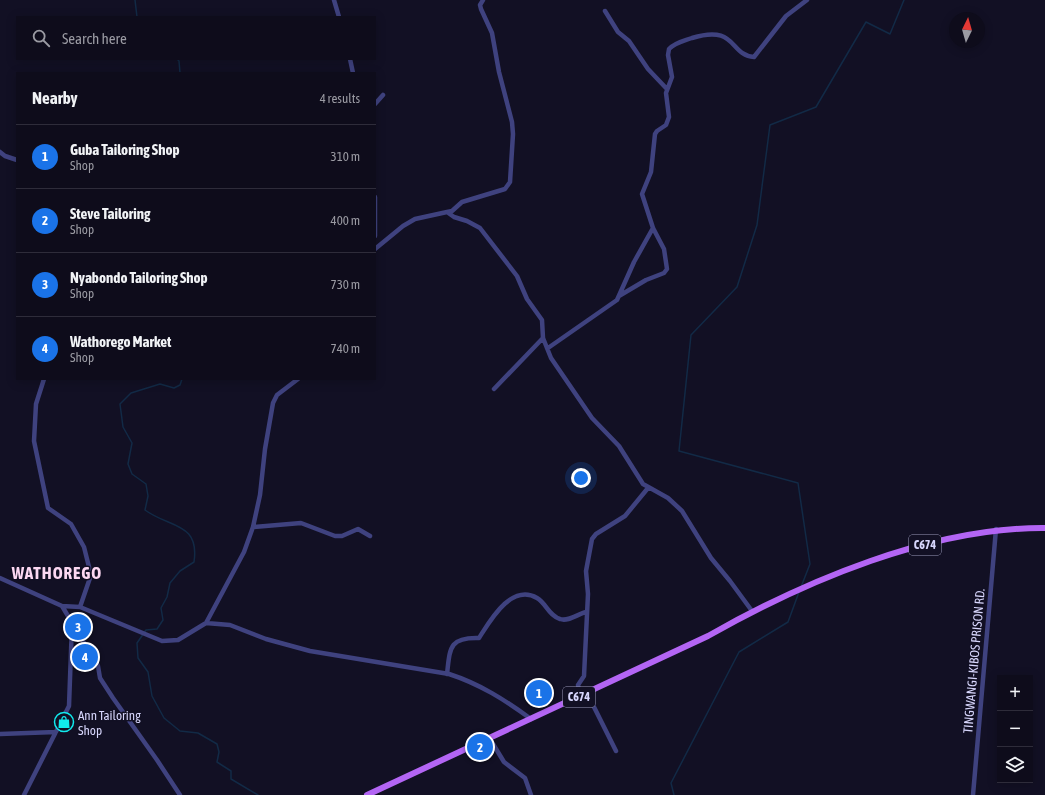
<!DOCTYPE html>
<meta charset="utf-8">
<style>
:root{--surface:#0e0c1b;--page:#171524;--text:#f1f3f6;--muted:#9b9ba3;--line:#2e2c3a;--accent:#1a73e8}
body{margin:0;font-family:"Asap Condensed",sans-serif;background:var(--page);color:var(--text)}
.controls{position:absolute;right:12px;bottom:12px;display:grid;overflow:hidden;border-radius:0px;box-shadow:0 2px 10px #0003}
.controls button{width:36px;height:36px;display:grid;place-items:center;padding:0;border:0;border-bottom:1px solid var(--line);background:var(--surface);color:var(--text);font:20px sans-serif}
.compass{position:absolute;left:949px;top:12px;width:36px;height:36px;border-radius:50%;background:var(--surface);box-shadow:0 2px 10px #0003;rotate:5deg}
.you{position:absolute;left:581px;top:478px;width:14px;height:14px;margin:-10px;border:3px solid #fff;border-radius:50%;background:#1a73e8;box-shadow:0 0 0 6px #1a73e833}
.badge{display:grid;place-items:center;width:26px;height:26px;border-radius:50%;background:var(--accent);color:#fff;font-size:13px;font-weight:700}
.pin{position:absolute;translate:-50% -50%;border:2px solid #fff;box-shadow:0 1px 4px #0006}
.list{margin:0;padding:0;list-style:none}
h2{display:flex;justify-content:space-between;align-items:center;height:52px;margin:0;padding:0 16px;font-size:17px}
h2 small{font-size:13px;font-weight:400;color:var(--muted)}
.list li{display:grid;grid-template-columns:26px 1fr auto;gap:12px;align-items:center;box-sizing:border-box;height:64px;padding:0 16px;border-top:1px solid var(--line)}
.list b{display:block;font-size:15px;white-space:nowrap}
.list p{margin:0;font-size:13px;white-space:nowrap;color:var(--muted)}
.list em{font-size:13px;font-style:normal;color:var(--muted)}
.icon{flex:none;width:22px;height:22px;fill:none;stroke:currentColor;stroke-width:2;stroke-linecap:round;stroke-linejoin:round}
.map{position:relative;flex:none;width:1045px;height:795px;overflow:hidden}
.search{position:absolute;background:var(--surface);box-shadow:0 2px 10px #0003;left:16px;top:16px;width:360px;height:44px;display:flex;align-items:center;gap:10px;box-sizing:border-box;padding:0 14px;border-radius:0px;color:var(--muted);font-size:15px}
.panel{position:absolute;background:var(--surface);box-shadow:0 2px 10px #0003;left:16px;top:72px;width:360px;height:308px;border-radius:0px}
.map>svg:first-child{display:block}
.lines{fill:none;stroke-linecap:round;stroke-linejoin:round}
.stream{stroke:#122a46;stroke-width:1.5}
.minor{stroke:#3f427f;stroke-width:4.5}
.major{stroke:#b365f4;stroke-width:6}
.labels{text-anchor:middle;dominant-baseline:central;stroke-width:3;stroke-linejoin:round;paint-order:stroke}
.shield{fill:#121024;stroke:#9c9bbb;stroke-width:1}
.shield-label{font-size:12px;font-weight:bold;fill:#d7d6fc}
.street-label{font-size:13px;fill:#d7d6fc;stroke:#121024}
.poi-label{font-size:13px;fill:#d7d6fc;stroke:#121024;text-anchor:start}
.district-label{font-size:17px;font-weight:bold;letter-spacing:1px;fill:#fcd8f2;stroke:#121024}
</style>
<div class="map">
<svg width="1045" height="795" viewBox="0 0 1045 795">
<rect width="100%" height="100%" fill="#121024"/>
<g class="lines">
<path class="stream" d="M135,0L137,17
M177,59L179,61L180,73
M182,379L180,385L174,388L160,384L131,393L120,404L123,427L132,443L128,464L132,474L146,484L148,496L145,510C169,528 200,522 194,562L180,571L170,583L167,597L161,608L163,620L157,629L146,630L137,643L138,658L148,672L152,696L164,718L180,731L198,733L217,744L219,752L217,762L231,771V779L258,795
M801,587L810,564L798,483L679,451L691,335L737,287L757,225L770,125L816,107L866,22L890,34L904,0
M674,795L671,783L739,652L788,622L799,592"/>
<path class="minor" d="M334,0L339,17
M605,11L618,32L629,41L648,69L666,88
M350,59L353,73
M375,104L383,95
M0,152L5,156L17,160
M375,197V236
M447,212L452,211L462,202L505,189L510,182L513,134L512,122L499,72L492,33L481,9L480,5L483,0
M375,249L403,226L415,219L447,212L454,217L467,221L480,228L517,276L527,299L542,320L543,338L551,358L592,418L619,446L643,484L668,498L682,511L711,558L730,581L752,611
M619,296L646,280L664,273L667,269L664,249L653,228L642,194L651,172L655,134L657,131L666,125L669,117L666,93L672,77L668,55L669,49C676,42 684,41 692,38C737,24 729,55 754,57L786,16L807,0
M548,348L617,300L634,262L653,228
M44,379L36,404L34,441L48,508L71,524L84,547L91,575L80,607
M494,389L543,338
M253,527L301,523L335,536H342L358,529L370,536
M0,578L62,606L80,607L162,641L178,640L206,623L230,625L266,639L310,651L449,674C480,684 505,700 531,719
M62,606L98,666L100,678L113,698L157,760L180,795
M206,623L244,552L253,527L260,495L265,449L273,403L277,395L298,379
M447,674C450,648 449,637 479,638C490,621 511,583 537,598C546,603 549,616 560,619C568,622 578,614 586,612
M587,693L616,751
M580,696L578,685L584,676L588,594L586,571L592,539L596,534L625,516L648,488
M0,734L56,732
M490,739L504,762L525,778L531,795
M24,795L69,706L72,624
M973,795L996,529"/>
<path class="major" d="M367,795L708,636C805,581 932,527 1045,528"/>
</g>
<defs>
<symbol id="shop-ring" viewBox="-11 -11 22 22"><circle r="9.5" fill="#121024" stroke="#11eaed" stroke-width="1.5"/><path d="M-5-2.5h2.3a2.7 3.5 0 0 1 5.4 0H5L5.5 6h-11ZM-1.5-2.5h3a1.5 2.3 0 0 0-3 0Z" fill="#11eaed"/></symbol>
</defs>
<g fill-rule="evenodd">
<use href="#shop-ring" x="53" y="711" width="22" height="22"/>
</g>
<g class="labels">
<g class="shield">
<rect x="909" y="535" width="32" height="20" rx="3"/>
<rect x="563" y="687" width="32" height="20" rx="3"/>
</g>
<g class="shield-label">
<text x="925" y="545">C674</text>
<text x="579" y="697">C674</text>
</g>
<g class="street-label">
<text transform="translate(974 661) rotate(-85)">TINGWANGI-KIBOS PRISON RD.</text>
</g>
<g class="poi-label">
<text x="78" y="715">Ann Tailoring<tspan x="78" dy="15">Shop</tspan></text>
</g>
<g class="district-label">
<text x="57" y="573">WATHOREGO</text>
</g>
</g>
</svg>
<div class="controls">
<button>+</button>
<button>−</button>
<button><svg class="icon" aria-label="layers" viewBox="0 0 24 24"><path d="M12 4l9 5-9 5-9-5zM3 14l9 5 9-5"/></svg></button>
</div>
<svg class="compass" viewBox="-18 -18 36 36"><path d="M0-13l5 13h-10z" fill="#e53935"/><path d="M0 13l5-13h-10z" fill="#9b9ba3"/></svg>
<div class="you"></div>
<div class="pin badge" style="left:539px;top:693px">1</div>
<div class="pin badge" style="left:480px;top:747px">2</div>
<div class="pin badge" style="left:78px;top:627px">3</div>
<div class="pin badge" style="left:85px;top:657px">4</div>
<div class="search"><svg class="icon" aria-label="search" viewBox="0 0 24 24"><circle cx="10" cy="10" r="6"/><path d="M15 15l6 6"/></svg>Search here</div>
<section class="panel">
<h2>Nearby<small>4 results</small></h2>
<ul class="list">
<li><span class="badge">1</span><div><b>Guba Tailoring Shop</b><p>Shop</p></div><em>310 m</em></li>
<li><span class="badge">2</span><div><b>Steve Tailoring</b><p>Shop</p></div><em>400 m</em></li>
<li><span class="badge">3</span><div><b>Nyabondo Tailoring Shop</b><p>Shop</p></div><em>730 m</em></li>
<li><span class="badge">4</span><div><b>Wathorego Market</b><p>Shop</p></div><em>740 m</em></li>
</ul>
</section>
</div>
